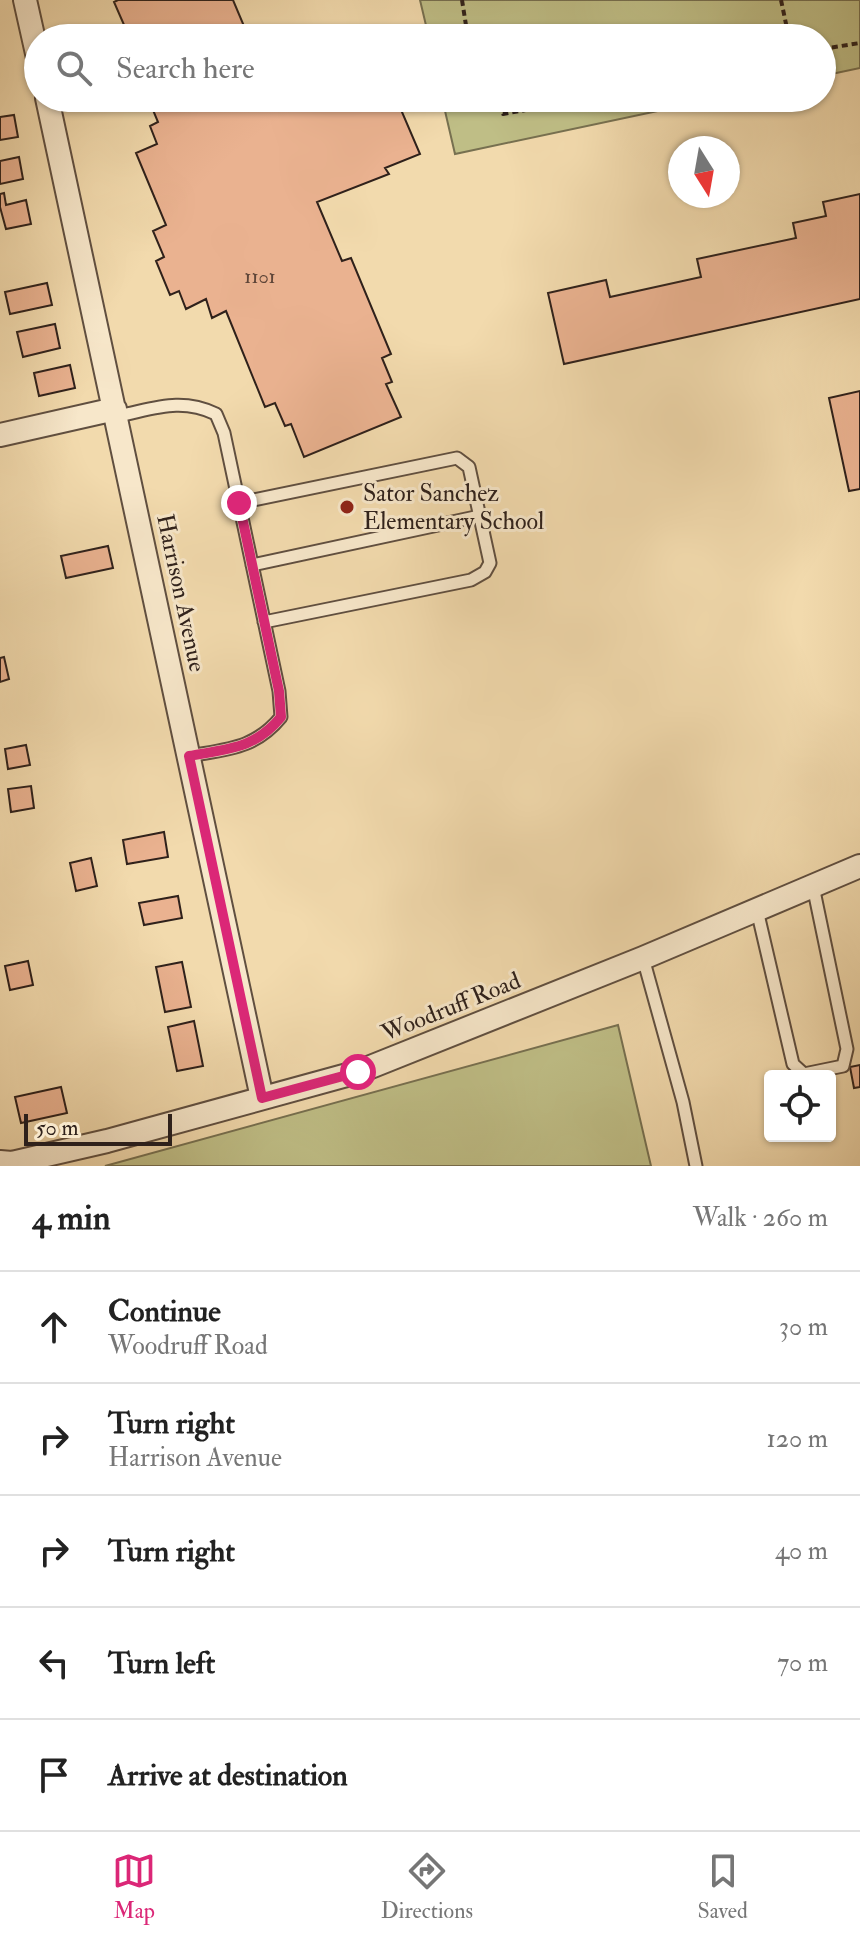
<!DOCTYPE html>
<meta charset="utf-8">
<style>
:root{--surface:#fff;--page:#f2f2f2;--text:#222;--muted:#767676;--line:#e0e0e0;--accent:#db2777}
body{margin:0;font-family:"IM FELL Double Pica",serif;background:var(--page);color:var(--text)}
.controls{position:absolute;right:24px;bottom:24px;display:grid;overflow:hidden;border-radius:8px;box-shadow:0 2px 6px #0004}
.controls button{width:72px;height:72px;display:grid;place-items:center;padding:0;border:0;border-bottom:2px solid var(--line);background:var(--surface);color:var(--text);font:40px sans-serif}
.compass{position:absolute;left:668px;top:136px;width:72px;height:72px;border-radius:50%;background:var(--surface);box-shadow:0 2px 6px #0004;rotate:169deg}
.scale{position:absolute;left:24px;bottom:20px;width:148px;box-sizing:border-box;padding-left:8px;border:4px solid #2f211b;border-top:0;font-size:22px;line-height:28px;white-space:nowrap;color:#2f211b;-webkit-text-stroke:6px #f7e7ca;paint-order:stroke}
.stop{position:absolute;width:24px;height:24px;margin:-18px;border:6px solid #db2777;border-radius:50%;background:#fff}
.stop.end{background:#db2777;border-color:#fff;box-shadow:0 2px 8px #0008}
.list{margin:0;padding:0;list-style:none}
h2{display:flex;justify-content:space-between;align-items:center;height:104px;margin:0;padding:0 32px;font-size:34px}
h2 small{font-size:26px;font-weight:400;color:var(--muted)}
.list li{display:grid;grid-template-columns:52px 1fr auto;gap:24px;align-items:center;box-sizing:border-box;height:112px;padding:0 32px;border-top:2px solid var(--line)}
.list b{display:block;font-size:30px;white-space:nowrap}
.list p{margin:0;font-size:26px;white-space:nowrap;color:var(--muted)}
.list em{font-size:26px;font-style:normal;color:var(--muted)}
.icon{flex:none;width:44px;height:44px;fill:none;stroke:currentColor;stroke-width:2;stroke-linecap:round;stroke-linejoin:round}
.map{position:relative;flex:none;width:860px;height:1166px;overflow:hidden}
.search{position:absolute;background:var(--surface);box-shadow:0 2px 6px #0004;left:24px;right:24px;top:24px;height:88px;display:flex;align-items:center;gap:20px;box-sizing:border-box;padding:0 28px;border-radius:44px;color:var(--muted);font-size:30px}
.sheet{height:664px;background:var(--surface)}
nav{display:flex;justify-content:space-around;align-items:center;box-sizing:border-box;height:112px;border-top:2px solid var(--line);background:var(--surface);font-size:22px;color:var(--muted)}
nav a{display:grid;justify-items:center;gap:4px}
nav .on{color:var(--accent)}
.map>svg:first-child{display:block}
.green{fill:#bfbe86;stroke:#777050;stroke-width:2}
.building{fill:#eab290;stroke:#2f211b;stroke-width:2}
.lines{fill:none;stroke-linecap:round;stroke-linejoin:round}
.service-casing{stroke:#604f40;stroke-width:15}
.minor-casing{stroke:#604f40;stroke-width:26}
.path{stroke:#2f211b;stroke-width:4;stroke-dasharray:6 4;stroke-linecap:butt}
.service{stroke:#f7e7ca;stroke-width:11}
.minor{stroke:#f7e7ca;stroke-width:22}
.route{stroke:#db2777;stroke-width:10}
.poi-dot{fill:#8f2418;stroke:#f7e7ca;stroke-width:3}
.labels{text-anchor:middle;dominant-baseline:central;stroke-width:6;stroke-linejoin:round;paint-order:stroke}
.number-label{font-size:20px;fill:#5e4538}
.poi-label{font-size:24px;fill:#2f211b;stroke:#f7e7ca;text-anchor:start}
.street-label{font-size:24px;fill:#2f211b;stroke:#f7e7ca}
</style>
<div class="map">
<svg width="860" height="1166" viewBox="0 0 860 1166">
<rect width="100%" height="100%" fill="#f2daad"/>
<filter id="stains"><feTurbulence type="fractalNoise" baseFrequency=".0025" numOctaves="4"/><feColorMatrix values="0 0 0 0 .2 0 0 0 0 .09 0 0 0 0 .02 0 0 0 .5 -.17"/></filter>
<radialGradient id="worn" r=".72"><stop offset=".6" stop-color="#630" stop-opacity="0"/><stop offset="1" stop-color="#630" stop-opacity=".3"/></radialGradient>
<path class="green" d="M420,0H860V68L822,76V38H429Z
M442,98H719L455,154Z
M618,1025L651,1166H105Z"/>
<path class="building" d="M118,0H233L249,38H122L128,34L114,2Z
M148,98H396L420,154L385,168L389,174L317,202L342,261L351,258L391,354L382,358L392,382L386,384L401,417L304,457L291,424L285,426L275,403L265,407L226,311L212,318L206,299L186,309L179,291L170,295L156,261L164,257L153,231L166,225L136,153L157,144L150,126L158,122Z
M14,115L18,137L0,140V117Z
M19,157L23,179L0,184V161Z
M4,193L6,205L26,200L31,224L6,229L0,207V194Z
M860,194V299L564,364L548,293L606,280L610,297L701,277L697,259L796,238L793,223L826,216L823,202Z
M47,283L52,305L10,314L5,292Z
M55,324L60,348L23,357L17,332Z
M70,365L75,388L39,396L34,373Z
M860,391V489L849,491L829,398Z
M108,546L113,568L66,578L61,556Z
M4,657L9,679L0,682V658Z
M26,745L30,765L8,769L5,749Z
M31,786L34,808L11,812L8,789Z
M164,832L168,857L127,864L123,840Z
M91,858L97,886L76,891L70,863Z
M178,896L182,918L144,925L139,903Z
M28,961L33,985L10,990L5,966Z
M182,962L191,1007L165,1012L156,967Z
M194,1021L203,1066L177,1071L168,1027Z
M860,1065V1087L854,1088L850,1067Z
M61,1087L67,1113L21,1123L15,1097Z"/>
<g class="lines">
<defs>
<path id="service" d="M117,416C154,409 180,397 216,414L224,433L279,691L281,717C255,749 227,749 189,756
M239,503L457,458L469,467L490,563L485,572L471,580L264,622
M252,565L480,516
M757,910L793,1064L804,1074L843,1066L847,1049L813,886
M643,958L683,1102L696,1166"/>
<path id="minor" d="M25,0L38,58
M47,98L262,1098
M0,435L115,409
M0,1162L12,1163L107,1141L358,1072L643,958L860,866"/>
</defs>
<use href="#service" class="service-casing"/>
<use href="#minor" class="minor-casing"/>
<path class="path" d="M462,0L468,38
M781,0L789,38
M822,49L860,43
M490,98L503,114L595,98"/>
<use href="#service" class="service"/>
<use href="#minor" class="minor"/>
</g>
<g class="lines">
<path class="route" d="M239,503L279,691L281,717C255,749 227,749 189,756L262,1098L358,1072"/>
</g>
<circle class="poi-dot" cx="347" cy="507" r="8"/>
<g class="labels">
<g class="number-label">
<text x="260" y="276">1101</text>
</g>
<g class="poi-label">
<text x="363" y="493">Sator Sanchez<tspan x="363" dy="28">Elementary School</tspan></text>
</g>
<g class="street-label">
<text transform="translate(181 593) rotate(78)">Harrison Avenue</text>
<text transform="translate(451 1007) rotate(-22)">Woodruff Road</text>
</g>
</g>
<rect width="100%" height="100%" filter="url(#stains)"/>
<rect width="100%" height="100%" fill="url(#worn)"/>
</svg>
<div class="controls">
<button><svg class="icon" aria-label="locate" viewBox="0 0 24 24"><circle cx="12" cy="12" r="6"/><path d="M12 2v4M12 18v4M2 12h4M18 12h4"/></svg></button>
</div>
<svg class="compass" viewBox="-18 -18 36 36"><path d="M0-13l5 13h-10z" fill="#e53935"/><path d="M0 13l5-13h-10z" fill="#767676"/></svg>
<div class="scale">50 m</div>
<div class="stop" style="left:358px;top:1072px"></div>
<div class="stop end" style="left:239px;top:503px"></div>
<div class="search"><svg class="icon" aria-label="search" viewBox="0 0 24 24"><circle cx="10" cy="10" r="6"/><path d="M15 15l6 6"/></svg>Search here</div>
</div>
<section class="sheet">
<h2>4 min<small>Walk · 260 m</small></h2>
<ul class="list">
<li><svg class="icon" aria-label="ahead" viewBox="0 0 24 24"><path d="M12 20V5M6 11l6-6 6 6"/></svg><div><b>Continue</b><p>Woodruff Road</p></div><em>30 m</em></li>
<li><svg class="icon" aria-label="right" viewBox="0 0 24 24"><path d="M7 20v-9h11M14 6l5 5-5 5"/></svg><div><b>Turn right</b><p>Harrison Avenue</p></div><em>120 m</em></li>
<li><svg class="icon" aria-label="right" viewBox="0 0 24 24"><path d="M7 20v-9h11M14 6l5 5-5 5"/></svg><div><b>Turn right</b></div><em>40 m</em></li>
<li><svg class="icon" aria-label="left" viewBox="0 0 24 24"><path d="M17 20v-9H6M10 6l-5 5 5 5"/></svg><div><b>Turn left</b></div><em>70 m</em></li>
<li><svg class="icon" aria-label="arrive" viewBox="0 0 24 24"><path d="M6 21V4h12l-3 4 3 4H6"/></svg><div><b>Arrive at destination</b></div></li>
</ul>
</section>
<nav>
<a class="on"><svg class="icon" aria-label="map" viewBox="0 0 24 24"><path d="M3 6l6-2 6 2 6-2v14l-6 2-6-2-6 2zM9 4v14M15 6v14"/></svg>Map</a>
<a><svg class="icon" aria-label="directions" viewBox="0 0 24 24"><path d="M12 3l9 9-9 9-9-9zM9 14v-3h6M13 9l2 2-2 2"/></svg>Directions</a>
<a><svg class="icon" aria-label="saved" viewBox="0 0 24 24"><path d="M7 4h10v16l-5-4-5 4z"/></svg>Saved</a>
</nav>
